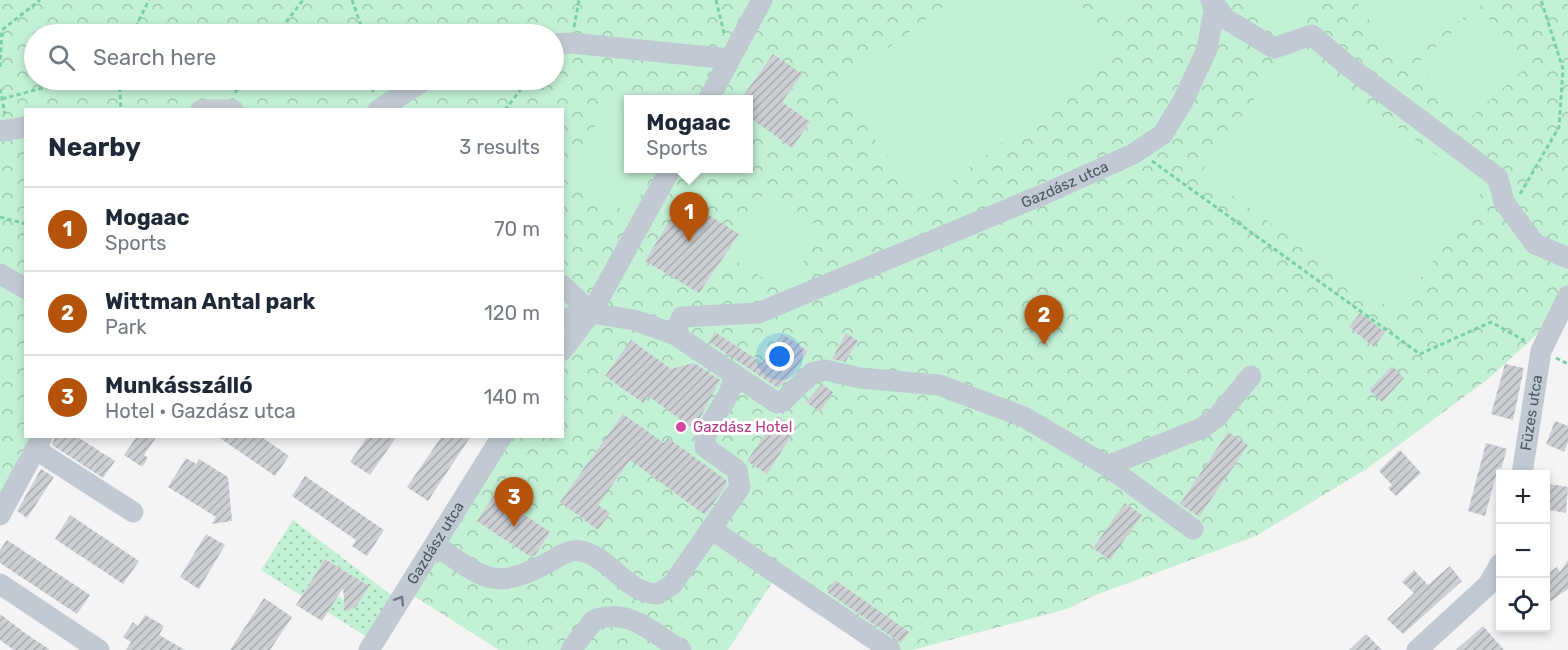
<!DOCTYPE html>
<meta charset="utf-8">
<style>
:root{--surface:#fff;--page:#f2f2f3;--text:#1f2937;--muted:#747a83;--line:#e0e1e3;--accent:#b45309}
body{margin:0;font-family:Rubik,sans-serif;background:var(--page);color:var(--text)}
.controls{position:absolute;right:18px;bottom:18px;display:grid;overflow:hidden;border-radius:0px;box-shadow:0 3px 9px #0003}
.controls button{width:54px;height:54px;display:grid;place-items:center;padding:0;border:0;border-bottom:2px solid var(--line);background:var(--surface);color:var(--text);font:30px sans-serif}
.you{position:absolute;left:780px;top:357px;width:21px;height:21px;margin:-15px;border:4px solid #fff;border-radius:50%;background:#1a73e8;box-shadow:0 0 0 9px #1a73e833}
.badge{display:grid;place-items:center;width:39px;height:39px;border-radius:50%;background:var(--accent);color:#fff;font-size:20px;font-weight:700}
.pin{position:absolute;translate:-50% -50px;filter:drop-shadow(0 2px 3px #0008)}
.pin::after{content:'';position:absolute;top:32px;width:21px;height:18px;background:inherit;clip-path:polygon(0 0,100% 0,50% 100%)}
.popup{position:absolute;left:624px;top:95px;width:129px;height:78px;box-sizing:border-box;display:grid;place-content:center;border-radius:0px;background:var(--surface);filter:drop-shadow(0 2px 4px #0005);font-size:20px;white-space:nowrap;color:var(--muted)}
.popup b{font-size:22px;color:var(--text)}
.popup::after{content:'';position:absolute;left:50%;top:100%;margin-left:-12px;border:12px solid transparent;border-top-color:var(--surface)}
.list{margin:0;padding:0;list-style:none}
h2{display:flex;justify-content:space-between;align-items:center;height:78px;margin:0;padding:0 24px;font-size:26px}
h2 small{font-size:20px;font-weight:400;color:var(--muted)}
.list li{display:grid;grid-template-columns:39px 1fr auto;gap:18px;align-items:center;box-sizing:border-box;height:84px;padding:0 24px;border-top:2px solid var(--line)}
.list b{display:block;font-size:22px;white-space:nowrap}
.list p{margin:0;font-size:20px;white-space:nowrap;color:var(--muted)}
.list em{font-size:20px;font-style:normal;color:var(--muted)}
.icon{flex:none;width:33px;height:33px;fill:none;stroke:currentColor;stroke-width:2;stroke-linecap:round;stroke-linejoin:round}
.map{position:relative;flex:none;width:1568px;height:650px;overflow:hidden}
.search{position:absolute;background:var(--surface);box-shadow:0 3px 9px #0003;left:24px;top:24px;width:540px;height:66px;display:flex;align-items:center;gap:15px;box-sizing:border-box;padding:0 21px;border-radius:33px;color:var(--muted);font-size:22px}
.panel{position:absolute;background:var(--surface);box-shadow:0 3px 9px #0003;left:24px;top:108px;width:540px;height:330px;border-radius:0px}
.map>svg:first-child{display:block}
.park{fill:url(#park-crowns);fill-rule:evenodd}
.garden{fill:url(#garden-dots);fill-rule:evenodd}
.pitch{fill:#c3f1d5}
.building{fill:url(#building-hatch)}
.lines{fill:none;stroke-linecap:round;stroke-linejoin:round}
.path{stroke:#7ad0a6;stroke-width:3;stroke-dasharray:4.5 3;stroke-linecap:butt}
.minor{stroke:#c1cad2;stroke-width:21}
.oneway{stroke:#6e7983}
.hotel-dot{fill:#d1479c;stroke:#fff;stroke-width:2}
.labels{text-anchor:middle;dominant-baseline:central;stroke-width:6;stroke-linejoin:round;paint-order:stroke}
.street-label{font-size:15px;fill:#4a5661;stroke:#fff}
.hotel-label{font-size:15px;fill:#b23c85;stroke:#fff;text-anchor:start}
</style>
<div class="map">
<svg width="1568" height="650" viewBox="0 0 1568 650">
<defs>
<pattern id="park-crowns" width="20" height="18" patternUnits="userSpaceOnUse" patternTransform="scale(1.5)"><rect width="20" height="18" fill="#c3f1d5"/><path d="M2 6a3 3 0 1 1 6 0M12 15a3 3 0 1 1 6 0" fill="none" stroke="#a0c6b0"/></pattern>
<pattern id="garden-dots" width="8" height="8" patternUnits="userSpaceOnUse" patternTransform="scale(1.5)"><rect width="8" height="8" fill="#c3f1d5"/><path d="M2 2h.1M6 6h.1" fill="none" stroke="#a0c6b0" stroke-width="1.8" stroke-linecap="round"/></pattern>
<pattern id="building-hatch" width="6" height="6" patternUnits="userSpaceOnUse" patternTransform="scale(1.5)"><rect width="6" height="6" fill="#cdcfd5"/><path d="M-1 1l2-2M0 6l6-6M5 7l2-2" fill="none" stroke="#a8abb0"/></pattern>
</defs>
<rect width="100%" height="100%" fill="#f5f3f3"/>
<path class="park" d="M0,0H1568V290L1563,311L1488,379L1368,468L1256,536L1093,596L1067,609L912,650H890L777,575L728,650H499L406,591L502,437L562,436V110H26V436L42,437L0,515ZM34,34H554V80H34ZM629,100H749V168H629Z"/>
<path class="garden" d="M293,520L395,598L370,639L261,570ZM325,559H326L368,586L344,600L312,580Z"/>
<path class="pitch" d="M952,0H1077L1118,55L923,203L836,87Z
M1095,0H1146L1113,24Z
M1253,0H1330L1280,37Z
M1355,0H1487L1401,65Z
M1479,8L1530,64L1468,120L1417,64Z
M1289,50L1484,189L1396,313L1201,173Z
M619,87L640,99L629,100V168L656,169L629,214L565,175Z
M764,193L823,229L786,292L726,255Z"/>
<path class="building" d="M773,54L802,74L782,102L810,122L792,148L749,117V99H741Z
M683,199L739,234L699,293L645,261Z
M1360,313L1385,332L1374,347L1349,327Z
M715,332L762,363L782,334L808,351L789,377L778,388L709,342Z
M846,333L858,341L845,362L832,359Z
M631,340L671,369L694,363L720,380L694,429L648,396L643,403L605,376Z
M1505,364L1524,368L1513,420L1491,414Z
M1392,366L1404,378L1382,402L1369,390Z
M822,384L833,392L820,412L806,402Z
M623,414L664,443L668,438L726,480L727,484L705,515L630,460L598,505L610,513L598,530L560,502Z
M777,416L797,427L767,474L747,461Z
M1555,421L1568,426V442L1564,452L1546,444Z
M1228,432L1248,445L1199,517L1180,504Z
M55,436H76L115,461L103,478L52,445Z
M137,436H157L144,455L148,458L142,467L124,455Z
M217,436H260L289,456L275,476Z
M368,436H397L370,475L350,462Z
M442,436H471L428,501L407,487Z
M1486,443L1507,449L1501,469L1498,468L1485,516L1468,511Z
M1400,450L1421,473L1396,496L1388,488L1392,485L1379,471Z
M186,458L196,464L199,459L228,477L232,521L212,524L216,517L168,487Z
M41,469L54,477L27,518L17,511Z
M305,476L384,530L367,556L352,546L356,540L292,496Z
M1549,484L1568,487L1566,513L1545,509Z
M494,495L550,532L536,554L531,557L477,521Z
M1125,503L1142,515L1110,560L1093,548Z
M70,515L139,561L123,584L55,539Z
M206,534L225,545L199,589L180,577Z
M7,540L90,595L77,614L0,563V550Z
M325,559L369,586L356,607L345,612L343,588L322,621L296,605Z
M1568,560V589L1545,605V576L1557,567L1560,572Z
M1450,566L1462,581L1403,634L1387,619L1414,593L1402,582L1414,570L1428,585Z
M835,580L909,632L901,643L827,592Z
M264,598L292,617L270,650H230Z
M0,614L25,633L50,650H14L0,640Z
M145,615L164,626L159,635L185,650H126L131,642L123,637L133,622L138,626Z
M1483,626L1504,650H1456Z
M1366,634L1382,650H1349Z"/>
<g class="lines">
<path class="path" d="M352,0L364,34
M716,0L724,33
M574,27L579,0
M132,34L149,0
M277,34L303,0
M0,67L2,30L40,0
M119,80L121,110
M371,80L373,93
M0,89L5,114
M235,93L244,80
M2,99L72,80
M505,110L528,80
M1152,161L1420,354L1491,322L1527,342
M1520,194L1559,127L1563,69L1541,0
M0,217L26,224
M1556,358L1568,364"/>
<g class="minor">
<path d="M1215,5L1226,19L1274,48L1312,35L1348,66L1498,178L1504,202L1535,244L1568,258"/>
<path d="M554,44L571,43L730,59"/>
<path d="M708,100L762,0"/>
<path d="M201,110H233"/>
<path d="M378,110L425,80"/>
<path d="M0,131L26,127"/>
<path d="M0,274L26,289"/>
<path d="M562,285L591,313"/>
<path id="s1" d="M562,319L591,313L634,320L674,334L682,317L758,313L1040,196L1133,154L1163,134L1184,99L1207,49L1215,5L1211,0"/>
<path d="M674,334L777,403L782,402L812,373L825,370L860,378L939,385L1024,417L1107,466L1193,529"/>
<path d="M562,351L591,313L671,168"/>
<path d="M35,449L133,512"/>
<path d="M1107,466L1202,428L1218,416L1251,376"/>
<path id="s2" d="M1522,474L1541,351L1568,296"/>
<path d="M0,515L42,437"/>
<path d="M711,529L740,487L737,470L705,447C704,420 732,403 734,374"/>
<path d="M435,545C484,578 493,593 551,561C561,555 570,549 581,551C610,557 626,593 657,594L672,585L711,529L890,650"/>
<path d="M0,584L99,650"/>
<path id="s3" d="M369,650L502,436"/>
<path d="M571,650L594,620C629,607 651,632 681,650"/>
<path d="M1417,650L1488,585L1500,564"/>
</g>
</g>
<defs><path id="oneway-chevron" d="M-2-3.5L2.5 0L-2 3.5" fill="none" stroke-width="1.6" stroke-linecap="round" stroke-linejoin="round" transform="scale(1.5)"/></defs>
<use class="oneway" href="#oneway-chevron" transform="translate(400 600) rotate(-58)"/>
<circle class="hotel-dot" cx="681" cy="427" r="6"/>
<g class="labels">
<g class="street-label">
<text stroke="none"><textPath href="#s1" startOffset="543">Gazdász utca</textPath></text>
<text stroke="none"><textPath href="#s2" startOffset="62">Füzes utca</textPath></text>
<text stroke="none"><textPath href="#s3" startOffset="126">Gazdász utca</textPath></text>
</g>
<g class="hotel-label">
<text x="693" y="427">Gazdász Hotel</text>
</g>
</g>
</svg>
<div class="controls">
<button>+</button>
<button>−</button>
<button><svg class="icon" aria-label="locate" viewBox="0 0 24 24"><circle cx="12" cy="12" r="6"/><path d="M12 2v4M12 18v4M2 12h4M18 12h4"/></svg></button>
</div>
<div class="you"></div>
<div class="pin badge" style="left:689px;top:242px">1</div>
<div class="popup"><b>Mogaac</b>Sports</div>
<div class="pin badge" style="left:1044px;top:345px">2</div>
<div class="pin badge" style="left:514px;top:527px">3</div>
<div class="search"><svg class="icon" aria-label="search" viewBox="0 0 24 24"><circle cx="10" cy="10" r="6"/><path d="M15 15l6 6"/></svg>Search here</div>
<section class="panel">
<h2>Nearby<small>3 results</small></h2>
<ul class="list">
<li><span class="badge">1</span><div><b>Mogaac</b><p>Sports</p></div><em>70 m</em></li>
<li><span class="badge">2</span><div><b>Wittman Antal park</b><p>Park</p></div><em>120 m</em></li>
<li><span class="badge">3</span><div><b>Munkásszálló</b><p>Hotel · Gazdász utca</p></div><em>140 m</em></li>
</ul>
</section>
</div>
